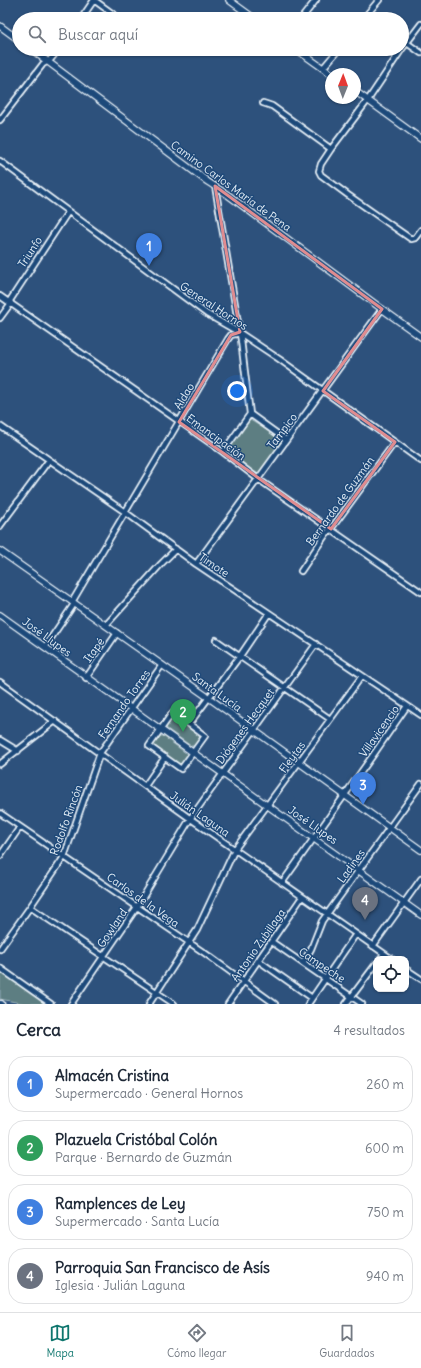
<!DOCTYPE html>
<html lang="es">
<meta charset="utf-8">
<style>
:root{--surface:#fff;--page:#f6f6f7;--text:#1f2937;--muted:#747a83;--line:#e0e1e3;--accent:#0f766e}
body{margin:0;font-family:Delius,sans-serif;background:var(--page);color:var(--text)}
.controls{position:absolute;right:12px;bottom:12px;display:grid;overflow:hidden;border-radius:8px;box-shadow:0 1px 3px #0004}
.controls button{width:36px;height:36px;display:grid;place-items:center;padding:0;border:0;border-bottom:1px solid var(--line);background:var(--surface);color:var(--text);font:20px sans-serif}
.compass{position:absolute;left:325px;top:68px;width:36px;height:36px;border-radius:50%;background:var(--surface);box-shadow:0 1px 3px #0004;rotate:1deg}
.you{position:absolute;left:237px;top:391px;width:14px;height:14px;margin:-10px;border:3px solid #fff;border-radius:50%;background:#1a73e8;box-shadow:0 0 0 6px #1a73e833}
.badge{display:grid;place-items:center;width:26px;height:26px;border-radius:50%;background:var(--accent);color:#fff;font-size:13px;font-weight:700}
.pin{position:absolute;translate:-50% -33px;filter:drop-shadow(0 1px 2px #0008)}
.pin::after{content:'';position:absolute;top:21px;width:14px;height:12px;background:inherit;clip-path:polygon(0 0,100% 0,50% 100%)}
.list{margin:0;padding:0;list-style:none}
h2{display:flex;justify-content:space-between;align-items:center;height:52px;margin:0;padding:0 16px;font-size:17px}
h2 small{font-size:13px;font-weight:400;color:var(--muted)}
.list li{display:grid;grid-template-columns:26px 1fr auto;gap:12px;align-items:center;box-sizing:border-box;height:56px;margin:0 8px 8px;padding:0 8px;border:1px solid var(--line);border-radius:16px}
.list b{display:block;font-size:15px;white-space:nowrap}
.list p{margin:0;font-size:13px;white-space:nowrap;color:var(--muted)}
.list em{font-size:13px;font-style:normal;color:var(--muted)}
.icon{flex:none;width:22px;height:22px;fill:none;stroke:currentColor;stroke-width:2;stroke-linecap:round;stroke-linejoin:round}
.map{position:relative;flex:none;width:421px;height:1004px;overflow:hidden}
.search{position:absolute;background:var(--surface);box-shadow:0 1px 3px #0004;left:12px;right:12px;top:12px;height:44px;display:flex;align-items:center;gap:10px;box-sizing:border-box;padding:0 14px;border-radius:22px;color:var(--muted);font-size:15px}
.sheet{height:308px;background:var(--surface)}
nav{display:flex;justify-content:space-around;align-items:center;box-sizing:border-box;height:56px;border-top:1px solid var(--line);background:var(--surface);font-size:11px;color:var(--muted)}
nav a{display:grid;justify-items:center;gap:2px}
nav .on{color:var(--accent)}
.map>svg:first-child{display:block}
.green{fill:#5d7e82;stroke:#a2b8bd}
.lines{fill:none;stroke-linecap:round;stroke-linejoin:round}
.minor-casing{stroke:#e8f1f8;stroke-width:8}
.tertiary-casing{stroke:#e8f1f8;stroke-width:8}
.secondary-casing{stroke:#e8f1f8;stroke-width:9}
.minor{stroke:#1f4a7a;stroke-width:4.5}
.tertiary{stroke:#1f4a7a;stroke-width:5.5}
.secondary{stroke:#1f4a7a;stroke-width:6}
.marked{fill:none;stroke:#df8c90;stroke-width:3;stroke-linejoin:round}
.labels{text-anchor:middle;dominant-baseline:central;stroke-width:3;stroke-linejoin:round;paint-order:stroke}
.street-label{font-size:11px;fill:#e8f1f8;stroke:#1f4a7a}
</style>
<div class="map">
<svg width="421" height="1004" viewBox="0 0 421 1004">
<rect width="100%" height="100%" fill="#2d517c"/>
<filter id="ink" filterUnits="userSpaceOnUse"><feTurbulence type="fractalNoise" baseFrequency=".025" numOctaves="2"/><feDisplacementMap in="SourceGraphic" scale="8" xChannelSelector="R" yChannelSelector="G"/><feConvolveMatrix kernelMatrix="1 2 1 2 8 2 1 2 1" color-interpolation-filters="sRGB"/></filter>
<g filter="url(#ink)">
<path class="green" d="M250,420L280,438L281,444L259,473L255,472L230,455L228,451L229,447L248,421Z
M174,718L199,735L200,740L195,746H191L166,728C166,724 170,719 174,718Z
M158,736H163L187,754L188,756L183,763L179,764L155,747L153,743Z
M0,972L48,1004H26L0,999Z"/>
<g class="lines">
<defs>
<path id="minor" d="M81,19L94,0L120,19
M301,19L316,0
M363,19L379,0
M407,43L421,53
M402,49L368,100L331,149L321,164L319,171L321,175L348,195L411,239L415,238L421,230
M402,49L421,24
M323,68L339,49
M263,103L272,106L331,149
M0,120L43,64L50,60L59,49
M0,161L207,314L240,333L279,359L421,461
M215,186L241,340L250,414L223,452
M0,296L223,452L258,479L421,592
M9,302L68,212
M0,318L11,303
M250,414L286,440
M0,426L125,512L196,564L421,715
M0,526L49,460
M196,564L382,309
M301,571L326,534L331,529L395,442
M72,602L228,339L231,335L240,333
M106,625L161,564L176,549
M216,640L330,719
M45,647L74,604
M86,678L117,633
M0,682L188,817L392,959
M173,712L205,736L181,769L149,746Z
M189,724L240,656L269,613
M0,740L18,751
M0,764L55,721
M145,786L165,757
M0,813L206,954L275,1004
M0,856L20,827
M282,883L376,751L407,706
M30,907L174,1004
M272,942L362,1004
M373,946L421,879
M0,949L30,907L64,857L100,753L162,665
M380,959L384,954
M259,961L312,998
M303,963L311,949L322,921L421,784
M0,968L51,1004
M406,969L421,979
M71,1004L137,907L190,819L316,644
M149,1004L197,930L235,849L362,676
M228,1004L302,897
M308,1004L356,934
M346,1004L376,964"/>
<path id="tertiary" d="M229,0L255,19
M0,26L19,40
M31,49L208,182L228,195L382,309L421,337
M296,49L331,74
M355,91L421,139
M0,551L209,698L421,850
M0,615L421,915"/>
<path id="secondary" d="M0,1004H1"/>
</defs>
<use href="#minor" class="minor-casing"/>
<use href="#tertiary" class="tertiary-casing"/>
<use href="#secondary" class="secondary-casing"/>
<use href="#minor" class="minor"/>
<use href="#tertiary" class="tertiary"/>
<use href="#secondary" class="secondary"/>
</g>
</g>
<path class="marked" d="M215,186L382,309L323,391L395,442L331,529L179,422L231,335L240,332Z"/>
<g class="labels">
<g class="street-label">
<text transform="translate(231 186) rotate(36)">Camino Carlos María de Pena</text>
<text transform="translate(30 252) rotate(-57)">Triunfo</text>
<text transform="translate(214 306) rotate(33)">General Hornos</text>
<text transform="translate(184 396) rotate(-59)">Aldao</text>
<text transform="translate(282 431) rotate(-53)">Tampico</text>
<text transform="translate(216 437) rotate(36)">Emancipación</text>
<text transform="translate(340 501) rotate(-54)">Bernardo de Guzmán</text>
<text transform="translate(214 565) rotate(34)">Timote</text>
<text transform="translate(47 637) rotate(36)">José Llupes</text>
<text transform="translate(94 650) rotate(-55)">Itapé</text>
<text transform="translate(217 692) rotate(36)">Santa Lucía</text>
<text transform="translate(124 704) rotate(-55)">Fernando Torres</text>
<text transform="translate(245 726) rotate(-54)">Diógenes Hecquet</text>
<text transform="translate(379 731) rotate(-55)">Villavicencio</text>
<text transform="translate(292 757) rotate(-54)">Fleytas</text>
<text transform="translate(200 814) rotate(35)">Julián Laguna</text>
<text transform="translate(66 820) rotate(-70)">Rodolfo Rincón</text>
<text transform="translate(313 825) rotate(35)">José Llupes</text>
<text transform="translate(351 866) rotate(-54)">Ladines</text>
<text transform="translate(143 900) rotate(35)">Carlos de la Vega</text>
<text transform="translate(112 928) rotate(-56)">Gowland</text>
<text transform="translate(258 945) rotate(-55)">Antonio Zubillaga</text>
<text transform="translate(322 965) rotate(34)">Campeche</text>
</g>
</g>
</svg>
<div class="controls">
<button><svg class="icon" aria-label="locate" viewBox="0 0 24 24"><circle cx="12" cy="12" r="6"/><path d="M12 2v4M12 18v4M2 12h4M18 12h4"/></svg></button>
</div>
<svg class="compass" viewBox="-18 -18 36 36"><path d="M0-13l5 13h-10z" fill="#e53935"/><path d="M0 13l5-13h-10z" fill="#747a83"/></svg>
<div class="you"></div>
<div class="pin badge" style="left:149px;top:266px;background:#3f7fe0">1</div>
<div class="pin badge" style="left:183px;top:732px;background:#2e9e5b">2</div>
<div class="pin badge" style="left:363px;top:805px;background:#3f7fe0">3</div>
<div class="pin badge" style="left:365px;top:920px;background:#6b7280">4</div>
<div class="search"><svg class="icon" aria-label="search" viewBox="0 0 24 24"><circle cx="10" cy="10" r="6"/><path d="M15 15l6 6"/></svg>Buscar aquí</div>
</div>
<section class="sheet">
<h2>Cerca<small>4 resultados</small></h2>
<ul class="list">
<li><span class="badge" style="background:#3f7fe0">1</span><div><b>Almacén Cristina</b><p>Supermercado · General Hornos</p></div><em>260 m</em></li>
<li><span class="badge" style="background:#2e9e5b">2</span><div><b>Plazuela Cristóbal Colón</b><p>Parque · Bernardo de Guzmán</p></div><em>600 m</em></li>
<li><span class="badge" style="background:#3f7fe0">3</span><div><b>Ramplences de Ley</b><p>Supermercado · Santa Lucía</p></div><em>750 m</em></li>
<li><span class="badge" style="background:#6b7280">4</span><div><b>Parroquia San Francisco de Asís</b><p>Iglesia · Julián Laguna</p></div><em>940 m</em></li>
</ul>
</section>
<nav>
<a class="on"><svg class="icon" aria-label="map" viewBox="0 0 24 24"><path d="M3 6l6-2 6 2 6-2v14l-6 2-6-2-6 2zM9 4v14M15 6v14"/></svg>Mapa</a>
<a><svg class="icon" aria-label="directions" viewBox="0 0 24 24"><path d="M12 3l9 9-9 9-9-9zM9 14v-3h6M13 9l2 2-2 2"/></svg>Cómo llegar</a>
<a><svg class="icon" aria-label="saved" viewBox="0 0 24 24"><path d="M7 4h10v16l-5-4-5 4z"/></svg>Guardados</a>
</nav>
